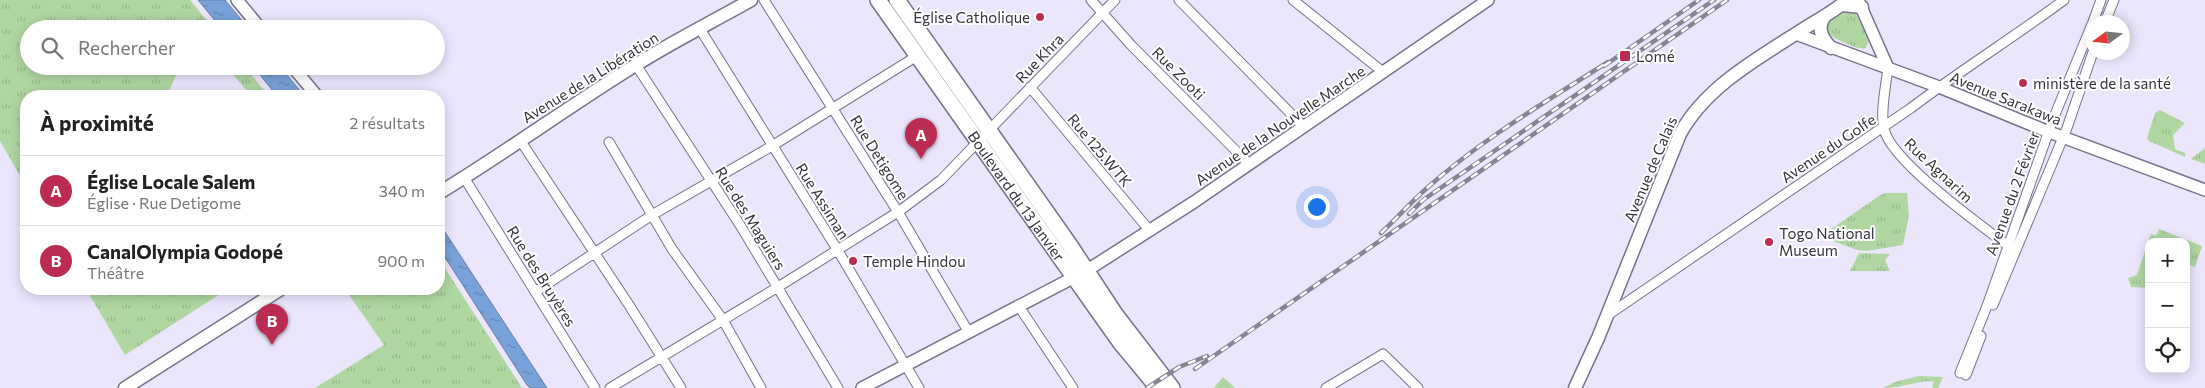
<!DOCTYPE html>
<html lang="fr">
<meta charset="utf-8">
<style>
:root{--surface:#fff;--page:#f6f6f6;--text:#222;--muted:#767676;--line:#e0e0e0;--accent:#bc2c52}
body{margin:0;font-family:Commissioner,sans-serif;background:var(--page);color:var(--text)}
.controls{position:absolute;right:15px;bottom:15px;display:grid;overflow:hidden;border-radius:10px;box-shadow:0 2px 12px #0003}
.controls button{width:45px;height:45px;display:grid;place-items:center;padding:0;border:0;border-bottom:1px solid var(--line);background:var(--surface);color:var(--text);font:25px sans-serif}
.compass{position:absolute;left:2085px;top:15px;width:45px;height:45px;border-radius:50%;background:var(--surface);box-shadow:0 2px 12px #0003;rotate:255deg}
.you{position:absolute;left:1316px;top:206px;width:18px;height:18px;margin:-12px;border:4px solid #fff;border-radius:50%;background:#1a73e8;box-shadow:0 0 0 8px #1a73e833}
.badge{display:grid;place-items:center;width:32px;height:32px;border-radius:50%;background:var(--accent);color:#fff;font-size:16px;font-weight:700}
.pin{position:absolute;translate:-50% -41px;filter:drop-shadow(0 1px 2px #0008)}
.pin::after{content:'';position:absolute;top:26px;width:18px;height:15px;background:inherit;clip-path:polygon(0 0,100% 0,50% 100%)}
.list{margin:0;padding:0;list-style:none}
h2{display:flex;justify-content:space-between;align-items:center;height:65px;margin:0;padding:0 20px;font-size:21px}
h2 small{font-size:16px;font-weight:400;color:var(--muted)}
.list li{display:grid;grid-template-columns:32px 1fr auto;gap:15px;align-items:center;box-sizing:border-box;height:70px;padding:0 20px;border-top:1px solid var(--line)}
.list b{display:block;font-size:19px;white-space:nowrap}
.list p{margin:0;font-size:16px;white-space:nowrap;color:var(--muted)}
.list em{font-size:16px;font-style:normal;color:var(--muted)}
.icon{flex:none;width:28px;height:28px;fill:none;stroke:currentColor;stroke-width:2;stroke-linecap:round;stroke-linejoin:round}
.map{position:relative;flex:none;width:2205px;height:388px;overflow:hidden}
.search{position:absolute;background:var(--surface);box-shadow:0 2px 12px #0003;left:20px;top:20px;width:425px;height:55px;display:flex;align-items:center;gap:12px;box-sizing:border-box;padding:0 18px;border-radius:28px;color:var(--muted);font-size:19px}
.panel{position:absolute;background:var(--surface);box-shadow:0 2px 12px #0003;left:20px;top:90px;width:425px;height:205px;border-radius:20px}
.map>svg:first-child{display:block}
.grass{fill:url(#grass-tufts)}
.garden{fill:#b0d7a2}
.water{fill:url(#water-ripples);stroke:#6480aa}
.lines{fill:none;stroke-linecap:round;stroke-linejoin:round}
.minor-casing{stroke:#787189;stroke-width:11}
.tertiary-casing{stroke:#787189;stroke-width:14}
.secondary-casing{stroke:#787189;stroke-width:15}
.trunk-casing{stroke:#787189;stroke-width:18}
.minor{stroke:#fff;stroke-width:9}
.tertiary{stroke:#fff;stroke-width:11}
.secondary{stroke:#fff;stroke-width:12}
.trunk{stroke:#fff;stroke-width:15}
.rail-casing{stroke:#878493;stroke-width:4.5}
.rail{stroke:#fff;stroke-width:2.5;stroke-dasharray:8;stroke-linecap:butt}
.poi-dot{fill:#bc2c52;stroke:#fff;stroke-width:2}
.labels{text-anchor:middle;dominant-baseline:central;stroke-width:4;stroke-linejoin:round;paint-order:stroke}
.poi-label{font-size:15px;fill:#34323c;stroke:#fff;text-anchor:start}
.street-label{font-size:15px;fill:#34323c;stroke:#fff}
</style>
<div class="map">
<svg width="2205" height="388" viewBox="0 0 2205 388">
<defs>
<pattern id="grass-tufts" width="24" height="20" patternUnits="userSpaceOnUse" patternTransform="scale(1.25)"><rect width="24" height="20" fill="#b0d7a2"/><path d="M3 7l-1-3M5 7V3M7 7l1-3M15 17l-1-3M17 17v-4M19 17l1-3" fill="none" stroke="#98b98c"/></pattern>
<pattern id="water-ripples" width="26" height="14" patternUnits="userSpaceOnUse" patternTransform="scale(1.25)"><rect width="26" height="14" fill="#78a2d9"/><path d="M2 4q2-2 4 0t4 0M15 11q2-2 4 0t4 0" fill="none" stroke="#6385b1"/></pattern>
</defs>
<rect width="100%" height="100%" fill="#ebe6fc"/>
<path class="grass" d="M0,0H190L214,29H29V66H180L167,96H26V186L0,141Z
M1848,9L1855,12L1869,39L1866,48C1859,50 1851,45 1843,42C1814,30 1828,21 1848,9Z
M226,66H244L269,96H251Z
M2160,110L2185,123L2173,135L2175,149L2185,153V157L2149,141L2147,138L2155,113Z
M2205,148V164L2191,159Z
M1888,193H1907L1909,215L1903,245L1867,251L1857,250L1830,240L1827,233L1831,229L1882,194Z
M2159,229L2202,246L2195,267L2186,264V242H2149V288L2131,287L2128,278L2137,275L2151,234L2156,236Z
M1859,253L1890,254L1885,260L1890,271H1850Z
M439,259L522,388H315L384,345L345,289H439Z
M86,289H228L125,355Z
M1919,376L1943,377L1938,388H1932L1934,381C1916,381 1901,388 1883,388L1895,382Z"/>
<path class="garden" d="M1223,377L1235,388H1214Z"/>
<path class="water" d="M198,0H225L249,29H222Z
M253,66H280L304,96H277Z
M439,223L547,388H530L527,385L439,248Z"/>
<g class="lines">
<defs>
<path id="minor" d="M764,0L898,212L968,331
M1091,0L1131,45L1249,164
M1179,0L1304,127
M1293,0L1383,72
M2093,22L2101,0
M2105,22L2114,0
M700,29L837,249L919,388
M636,65L740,225L838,388
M1888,68C1886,84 1880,113 1884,129C1891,161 1979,224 2007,245
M1030,87L1150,231
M520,140L629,305L681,388
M609,142L672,249L723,320L761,388
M465,179L595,388
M535,292L652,215L772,146L917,56
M1018,305L1073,388
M1993,305L2067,128L2093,52
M1608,315L1911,108C1961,70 2014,37 2064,0
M1960,373L1987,306L2052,122L2092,24
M1966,375L1981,336
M610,388L778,287L898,212L941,180L1115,0
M1326,388L1383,354L1418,388"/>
<path id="tertiary" d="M237,0L261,29
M1858,0L1888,68
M1796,34L1939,87L2049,132L2205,190
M292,66L317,96
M862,388L1086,271L1194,202L1488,0"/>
<path id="secondary" d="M1842,5L1862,7
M1825,16C1816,28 1822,38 1831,48
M439,193C505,153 568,107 634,66C672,42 712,22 751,0
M125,388L281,289
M1575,388L1598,338L1680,134C1706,86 1760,57 1805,28C1819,19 1835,11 1847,0"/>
<g id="trunk">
<path id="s1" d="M878,0L1120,342L1158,388"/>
<path d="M897,0L1069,244L1115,314L1172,388"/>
</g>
</defs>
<use href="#minor" class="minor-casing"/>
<use href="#tertiary" class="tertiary-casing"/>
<use href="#secondary" class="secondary-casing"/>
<use href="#trunk" class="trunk-casing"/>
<use href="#minor" class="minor"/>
<use href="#tertiary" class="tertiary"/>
<use href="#secondary" class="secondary"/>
<use href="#trunk" class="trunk"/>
<defs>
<path id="rail" d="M1604,66L1699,0
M1409,214L1423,200L1714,0
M1381,233C1397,218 1411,202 1427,188C1482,139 1547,101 1608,62
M1195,369L1727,0
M1147,388L1179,367L1207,356"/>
</defs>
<use href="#rail" class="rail-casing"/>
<use href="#rail" class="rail"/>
</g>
<g class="poi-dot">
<circle cx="1040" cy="17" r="5"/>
<rect x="1619" y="50" width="12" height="12" rx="2.5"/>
<circle cx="2023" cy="83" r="5"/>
<circle cx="1769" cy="242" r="5"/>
<circle cx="853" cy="261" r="5"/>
</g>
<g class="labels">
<g class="poi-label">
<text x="1030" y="17" text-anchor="end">Église Catholique</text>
<text x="1636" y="56">Lomé</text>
<text x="2033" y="83">ministère de la santé</text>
<text x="1779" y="233">Togo National<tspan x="1779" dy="17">Museum</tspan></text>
<text x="863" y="261">Temple Hindou</text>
</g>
<g class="street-label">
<text transform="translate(1039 58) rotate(-46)">Rue Khra</text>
<text transform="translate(1179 73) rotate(45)">Rue Zooti</text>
<text transform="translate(590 77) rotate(-32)">Avenue de la Libération</text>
<text transform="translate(2006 98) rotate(22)">Avenue Sarakawa</text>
<text transform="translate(1280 125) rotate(-34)">Avenue de la Nouvelle Marche</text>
<text transform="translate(1828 148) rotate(-34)">Avenue du Golfe</text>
<text transform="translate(1100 150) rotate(50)">Rue 125.WTK</text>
<text transform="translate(880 157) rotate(58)">Rue Detigome</text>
<text transform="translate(1650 169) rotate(-67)">Avenue de Calais</text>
<text transform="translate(1939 170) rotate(43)">Rue Agnarim</text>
<text transform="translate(2012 193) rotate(-70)">Avenue du 2 Février</text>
<text stroke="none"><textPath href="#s1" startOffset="240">Boulevard du 13 Janvier</textPath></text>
<text transform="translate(823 201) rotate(58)">Rue Assiman</text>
<text transform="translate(751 218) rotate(58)">Rue des Maguiers</text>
<text transform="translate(542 276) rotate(58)">Rue des Bruyères</text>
</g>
</g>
</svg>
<div class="controls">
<button>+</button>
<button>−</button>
<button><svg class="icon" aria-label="locate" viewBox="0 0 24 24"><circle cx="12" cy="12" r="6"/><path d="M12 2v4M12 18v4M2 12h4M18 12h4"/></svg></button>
</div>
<svg class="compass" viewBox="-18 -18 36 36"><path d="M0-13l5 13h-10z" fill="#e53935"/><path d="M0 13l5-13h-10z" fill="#767676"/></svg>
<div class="you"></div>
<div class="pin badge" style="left:921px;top:159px">A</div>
<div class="pin badge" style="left:272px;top:345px">B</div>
<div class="search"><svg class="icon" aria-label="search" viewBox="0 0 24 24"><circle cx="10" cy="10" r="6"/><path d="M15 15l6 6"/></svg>Rechercher</div>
<section class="panel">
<h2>À proximité<small>2 résultats</small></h2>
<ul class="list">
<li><span class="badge">A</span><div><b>Église Locale Salem</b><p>Église · Rue Detigome</p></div><em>340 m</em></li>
<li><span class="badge">B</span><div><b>CanalOlympia Godopé</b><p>Théâtre</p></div><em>900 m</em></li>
</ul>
</section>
</div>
